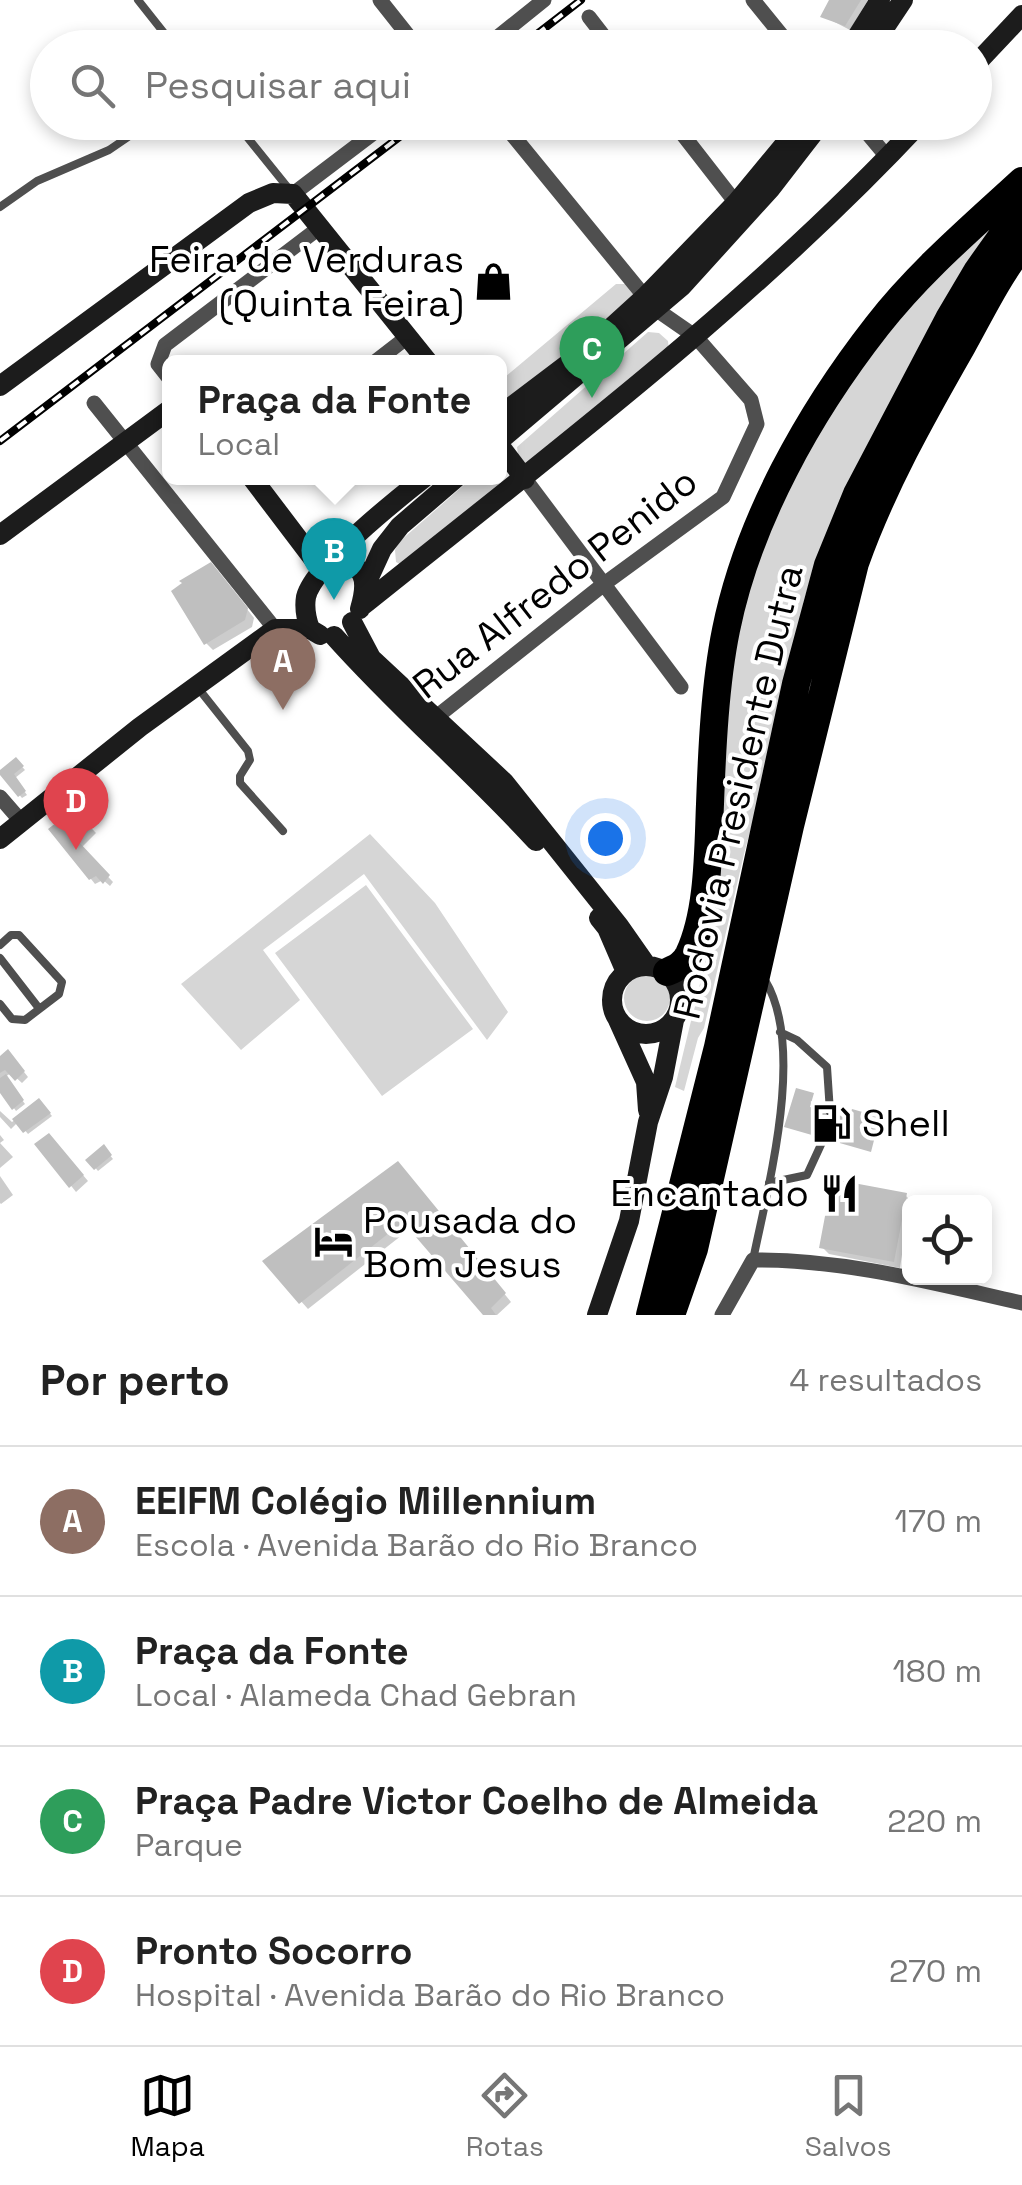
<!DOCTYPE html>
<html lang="pt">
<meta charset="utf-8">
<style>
:root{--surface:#fff;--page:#f6f6f6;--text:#222;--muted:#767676;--line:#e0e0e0;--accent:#000}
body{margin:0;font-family:"Space Grotesk",sans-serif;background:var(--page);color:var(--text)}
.controls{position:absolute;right:30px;bottom:30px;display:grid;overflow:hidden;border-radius:15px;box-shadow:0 5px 15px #0003}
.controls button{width:90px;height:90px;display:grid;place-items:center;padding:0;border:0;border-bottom:2px solid var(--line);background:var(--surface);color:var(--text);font:50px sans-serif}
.you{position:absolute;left:605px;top:838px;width:35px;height:35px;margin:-25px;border:8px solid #fff;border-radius:50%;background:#1a73e8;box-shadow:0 0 0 15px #1a73e833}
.badge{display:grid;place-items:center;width:65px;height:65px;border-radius:50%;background:var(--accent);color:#fff;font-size:32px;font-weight:700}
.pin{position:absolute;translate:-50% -82px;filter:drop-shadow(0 2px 5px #0008)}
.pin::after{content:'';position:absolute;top:52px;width:35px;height:30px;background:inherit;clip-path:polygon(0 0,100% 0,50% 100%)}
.popup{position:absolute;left:162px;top:355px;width:345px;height:130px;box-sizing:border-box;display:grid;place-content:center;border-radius:15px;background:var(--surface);filter:drop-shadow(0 2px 8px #0005);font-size:32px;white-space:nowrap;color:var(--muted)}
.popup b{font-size:38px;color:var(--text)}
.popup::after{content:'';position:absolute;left:50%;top:100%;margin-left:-20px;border:20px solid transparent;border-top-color:var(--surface)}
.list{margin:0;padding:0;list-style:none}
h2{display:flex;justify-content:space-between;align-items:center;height:130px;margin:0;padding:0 40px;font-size:42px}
h2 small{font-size:32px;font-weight:400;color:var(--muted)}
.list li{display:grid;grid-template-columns:65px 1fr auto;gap:30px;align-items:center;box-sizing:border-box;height:150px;padding:0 40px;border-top:2px solid var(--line)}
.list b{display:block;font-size:38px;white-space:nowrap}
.list p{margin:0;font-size:32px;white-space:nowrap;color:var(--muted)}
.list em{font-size:32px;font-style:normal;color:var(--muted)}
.icon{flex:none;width:55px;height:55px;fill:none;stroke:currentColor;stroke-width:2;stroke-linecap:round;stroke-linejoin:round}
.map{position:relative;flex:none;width:1022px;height:1315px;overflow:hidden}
.search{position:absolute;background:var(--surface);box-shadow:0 5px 15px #0003;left:30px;right:30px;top:30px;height:110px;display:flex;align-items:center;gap:25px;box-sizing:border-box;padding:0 35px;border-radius:55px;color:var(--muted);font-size:38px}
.sheet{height:730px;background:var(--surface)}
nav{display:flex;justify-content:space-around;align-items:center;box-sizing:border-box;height:140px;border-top:2px solid var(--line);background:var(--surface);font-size:28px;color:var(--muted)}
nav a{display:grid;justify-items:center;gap:5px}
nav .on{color:var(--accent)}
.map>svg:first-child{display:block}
.green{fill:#d6d6d6}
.shadow{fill:#0003}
.building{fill:#bfbfbf}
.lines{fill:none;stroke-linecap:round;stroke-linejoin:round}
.lane{stroke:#4f4f4f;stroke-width:8}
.street{stroke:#4f4f4f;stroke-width:15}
.secondary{stroke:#1c1c1c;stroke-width:20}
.highway{stroke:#000;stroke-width:28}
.rail-casing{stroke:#000;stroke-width:8}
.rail{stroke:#fff;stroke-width:4;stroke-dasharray:11;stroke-linecap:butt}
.labels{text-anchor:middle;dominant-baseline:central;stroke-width:8;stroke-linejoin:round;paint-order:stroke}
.poi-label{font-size:38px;fill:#000;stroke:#fff;text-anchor:end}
.street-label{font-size:38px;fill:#000;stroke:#fff}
</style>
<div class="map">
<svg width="1022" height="1315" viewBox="0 0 1022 1315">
<rect width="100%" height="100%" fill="#fff"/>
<path class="green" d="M1018,192L817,557L804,600L784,706L744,854L704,1028L698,1038L684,1091L675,1087L706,959L715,909L723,743L740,593L809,438L911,300Z
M616,284H626L635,296L499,408V382Z
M648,332L659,333L668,341L669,350L526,464L518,455L517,447Z
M472,478H493L502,489L403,566L396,562L395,550L399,542Z
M370,834L435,903L508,1012L487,1040L364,874L263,950L300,1000L241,1050L181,984Z
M366,885L473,1029L382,1096L275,953Z
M624 998a23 23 0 1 1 46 0a23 23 0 1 1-46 0Z"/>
<path class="shadow" d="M832,0H868L850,30L823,16Z
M218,572L254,618L252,627L213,650L206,643Z
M16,760L25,770L15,778L27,795L22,798L1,773Z
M75,811L96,833L81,848L113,882L110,886L103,880L95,884L52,830Z
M13,1058L28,1077L22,1083L11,1073L5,1077L25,1104L16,1111L0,1089V1059Z
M39,1101L52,1116L28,1134L18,1122L11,1129L0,1117V1111L12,1122Z
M0,1135L4,1140L0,1143L13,1157L0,1168Z
M54,1141L88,1181L76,1192L38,1144Z
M104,1148L113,1159L98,1171L89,1160Z
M405,1171L511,1302L497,1315H487L411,1228L308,1309L266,1262Z
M0,1176L13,1195L1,1204L0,1203Z
M906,1196L912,1202H910L900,1268L829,1254L822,1247Z"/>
<path class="building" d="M829,0H861L845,26L820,17Z
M211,562L248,608L245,620L204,645L171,591L182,583L179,581Z
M16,757L24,766L14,774L26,791L18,797L0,775V770Z
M75,808L93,826L78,841L110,875L103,884L96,876L89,880L48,829Z
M8,1049L25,1071L15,1081L5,1070L0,1073V1056Z
M6,1074L24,1100L12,1110L0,1093V1078Z
M796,1088L814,1093L810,1107L849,1118L852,1109L880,1117L871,1152L784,1127Z
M39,1098L51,1113L23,1133L12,1119Z
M49,1133L84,1175L69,1188L34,1144Z
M104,1144L112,1155L94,1170L85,1160Z
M398,1161L506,1293L491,1308L496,1315H483L403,1222L299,1304L262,1261Z
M832,1179L907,1193L894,1262L819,1248Z"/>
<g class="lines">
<path class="lane" d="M138,0L176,48
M235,122L289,189
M0,207L37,181L109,150L150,122
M198,688L248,751L250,760L240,776V783L283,831
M0,945L11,935H19L62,982L59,994L25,1020L12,1019L0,1004
M0,958L38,1007
M780,1032L797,1040L827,1067L830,1112
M769,1183L807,1175L824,1138
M753,1260C768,1186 806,1048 765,980"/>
<path class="street" d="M380,0L418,48
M753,0L792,48
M589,17L613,48
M484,48L544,0
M502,122L645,297
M673,122L736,203
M858,122L888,158
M293,194L388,122
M375,362L406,338
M169,378L158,364L165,345L319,228
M94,403L275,629
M525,479L681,687
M430,722L604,584L723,497L757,424L751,400L696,337L657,310
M0,797L20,820
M722,1315L753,1260C844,1259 933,1283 1022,1303"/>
<path class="secondary" d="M850,48L880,0
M871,48L903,0
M974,66L1022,15
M0,386L249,203L273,193L293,194L428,362
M499,416L589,348L645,297L736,203L803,122
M499,441L682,286L771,188L822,122
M499,445L525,479
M252,478L321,569
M0,535L169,410
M331,562C365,562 369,578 360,609
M365,586L382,549L400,526L456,478
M362,606C554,452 752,303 921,122
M352,622L371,658L504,782L619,926L647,966
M320,635L310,629C306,618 304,609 306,597C313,566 396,500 424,478
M334,636C398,708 471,770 536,841
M0,839L140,727L275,629H310
M599,918L607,928L626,972
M612 1000a34 34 0 1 1 68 0a34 34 0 1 1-68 0Z
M618,1020L646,1082L648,1110
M597,1315L629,1221L648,1122L663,1077L674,1020"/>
<path class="highway" d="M667,972C677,968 684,964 689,954C709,911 708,850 710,804C712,749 715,684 726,630C748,521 809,413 877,326C919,272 972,227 1022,181
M650,1315L718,1047L796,684L828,565L857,494L949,319L978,270L1022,208
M671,1315L694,1249L790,826L855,563C882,487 922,416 962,346C981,312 998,276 1022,246"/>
<defs>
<path id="rail" d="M519,48L581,0
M0,441L419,122"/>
</defs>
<use href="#rail" class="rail-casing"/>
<use href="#rail" class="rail"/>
</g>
<defs>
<symbol id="shop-bare" viewBox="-9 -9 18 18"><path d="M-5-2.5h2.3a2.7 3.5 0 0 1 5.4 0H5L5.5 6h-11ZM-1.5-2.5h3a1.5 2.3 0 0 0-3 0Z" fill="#000" stroke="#fff" stroke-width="2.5" paint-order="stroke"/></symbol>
<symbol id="fuel-bare" viewBox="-9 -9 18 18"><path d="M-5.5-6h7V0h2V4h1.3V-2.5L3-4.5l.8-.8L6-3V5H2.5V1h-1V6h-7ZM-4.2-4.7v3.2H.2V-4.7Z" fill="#000" stroke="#fff" stroke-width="2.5" paint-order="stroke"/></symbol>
<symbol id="restaurant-bare" viewBox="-9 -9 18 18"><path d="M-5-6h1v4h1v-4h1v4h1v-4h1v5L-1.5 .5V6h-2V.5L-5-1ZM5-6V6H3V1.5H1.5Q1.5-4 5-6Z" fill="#000" stroke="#fff" stroke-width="2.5" paint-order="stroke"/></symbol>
<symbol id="hotel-bare" viewBox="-9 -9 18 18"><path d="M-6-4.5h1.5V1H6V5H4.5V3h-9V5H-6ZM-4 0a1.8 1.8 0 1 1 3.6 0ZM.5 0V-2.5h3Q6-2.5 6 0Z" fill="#000" stroke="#fff" stroke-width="2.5" paint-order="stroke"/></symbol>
</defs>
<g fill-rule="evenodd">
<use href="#shop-bare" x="466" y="254" width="55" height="55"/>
<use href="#fuel-bare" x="804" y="1096" width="55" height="55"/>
<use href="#restaurant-bare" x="812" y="1166" width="55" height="55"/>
<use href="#hotel-bare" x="306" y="1214" width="55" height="55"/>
</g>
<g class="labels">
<g class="poi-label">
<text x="464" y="259">Feira de Verduras<tspan x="464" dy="44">(Quinta Feira)</tspan></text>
<text x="862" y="1123" text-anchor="start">Shell</text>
<text x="809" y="1193">Encantado</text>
<text x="363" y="1220" text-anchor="start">Pousada do<tspan x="363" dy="44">Bom Jesus</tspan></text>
</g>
<g class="street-label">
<text transform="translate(555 583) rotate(-38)">Rua Alfredo Penido</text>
<text transform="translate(738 792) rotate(-77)">Rodovia Presidente Dutra</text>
</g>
</g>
</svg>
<div class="controls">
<button><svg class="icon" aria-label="locate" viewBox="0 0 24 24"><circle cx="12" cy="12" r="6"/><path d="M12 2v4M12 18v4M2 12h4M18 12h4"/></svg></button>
</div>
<div class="you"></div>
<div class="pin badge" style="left:283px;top:710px;background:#8d6e63">A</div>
<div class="pin badge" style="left:334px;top:600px;background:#0f9aa8">B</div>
<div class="popup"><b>Praça da Fonte</b>Local</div>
<div class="pin badge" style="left:592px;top:398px;background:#2e9e5b">C</div>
<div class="pin badge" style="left:76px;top:850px;background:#e0444e">D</div>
<div class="search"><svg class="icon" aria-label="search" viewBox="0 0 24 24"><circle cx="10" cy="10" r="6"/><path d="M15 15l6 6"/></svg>Pesquisar aqui</div>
</div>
<section class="sheet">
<h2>Por perto<small>4 resultados</small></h2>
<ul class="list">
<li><span class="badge" style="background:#8d6e63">A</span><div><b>EEIFM Colégio Millennium</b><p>Escola · Avenida Barão do Rio Branco</p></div><em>170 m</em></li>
<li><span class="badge" style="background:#0f9aa8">B</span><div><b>Praça da Fonte</b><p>Local · Alameda Chad Gebran</p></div><em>180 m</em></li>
<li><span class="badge" style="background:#2e9e5b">C</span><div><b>Praça Padre Victor Coelho de Almeida</b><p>Parque</p></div><em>220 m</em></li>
<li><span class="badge" style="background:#e0444e">D</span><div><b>Pronto Socorro</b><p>Hospital · Avenida Barão do Rio Branco</p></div><em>270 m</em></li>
</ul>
</section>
<nav>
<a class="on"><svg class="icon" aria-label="map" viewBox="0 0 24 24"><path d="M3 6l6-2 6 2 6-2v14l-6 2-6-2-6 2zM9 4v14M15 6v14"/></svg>Mapa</a>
<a><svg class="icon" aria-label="directions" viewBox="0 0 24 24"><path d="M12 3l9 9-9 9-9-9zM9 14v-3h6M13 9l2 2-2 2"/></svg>Rotas</a>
<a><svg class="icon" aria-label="saved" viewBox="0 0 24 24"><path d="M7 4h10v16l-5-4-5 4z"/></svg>Salvos</a>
</nav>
